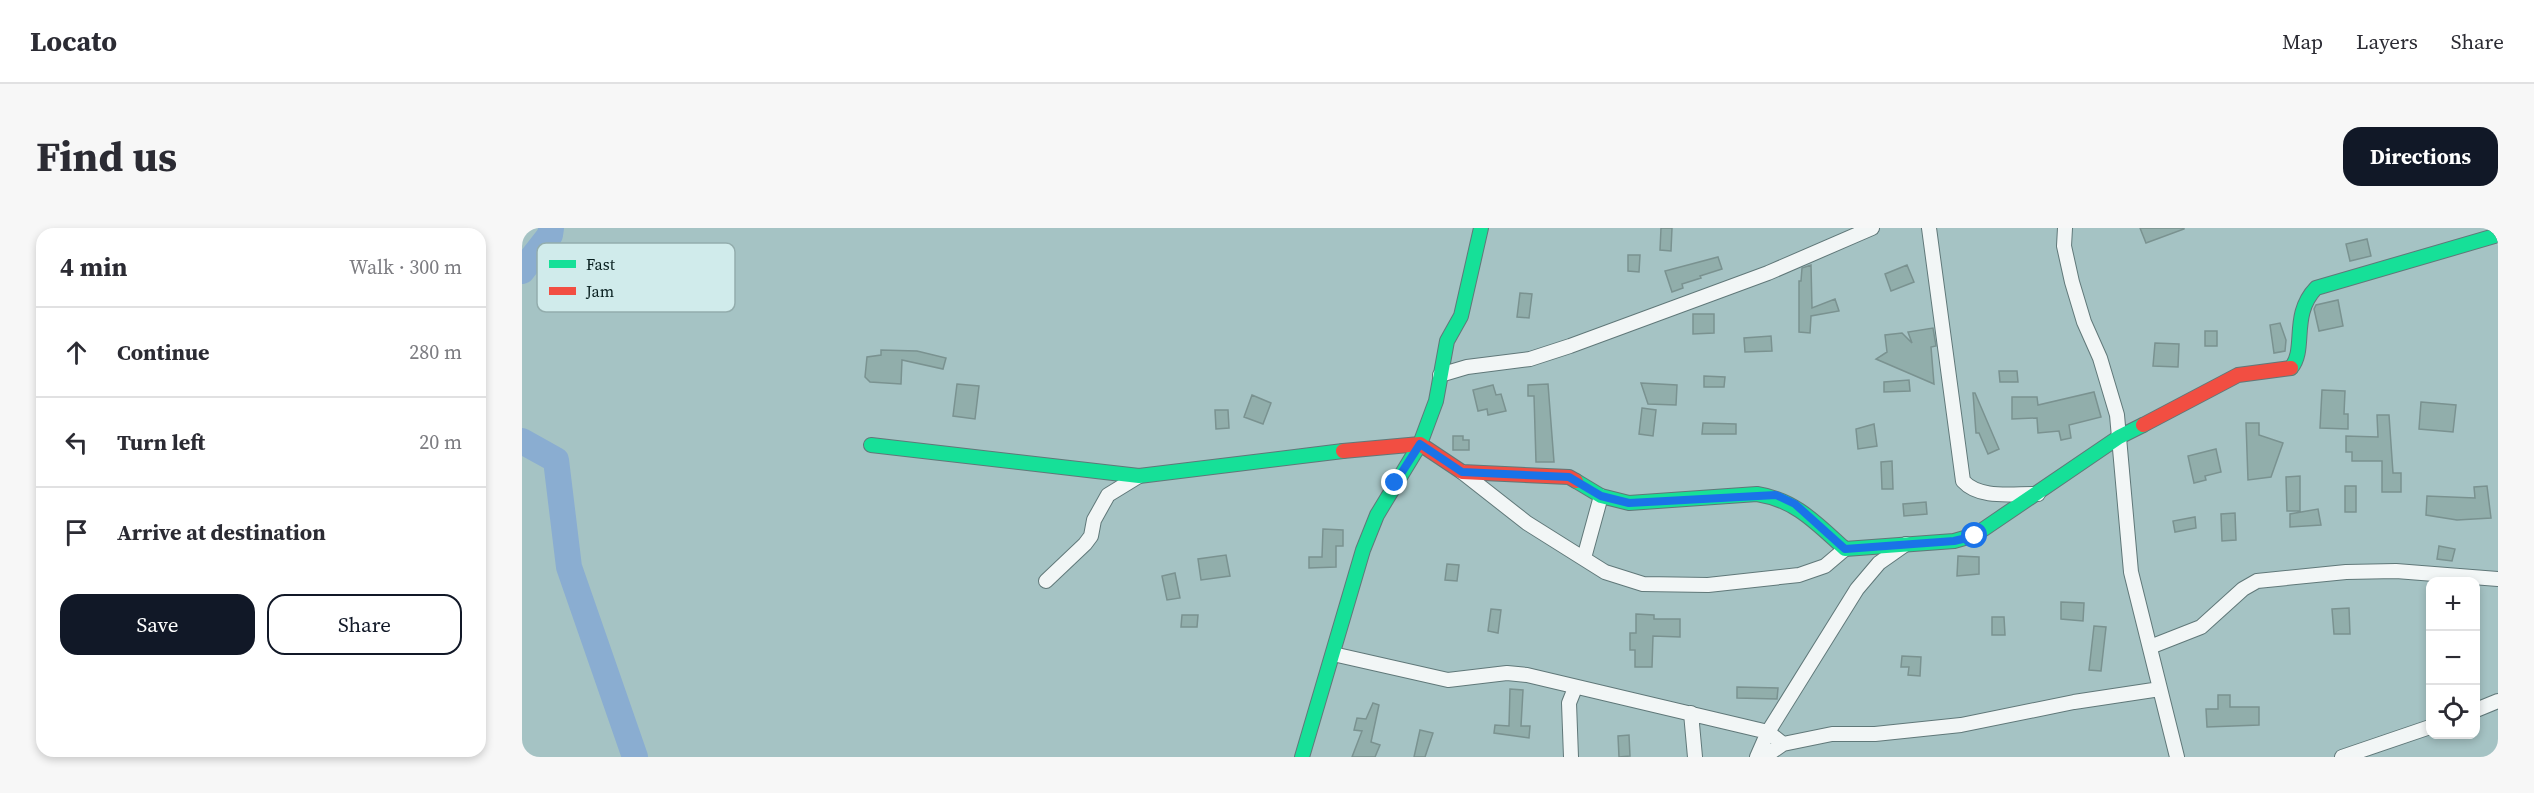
<!DOCTYPE html>
<meta charset="utf-8">
<style>
:root{--surface:#fff;--page:#f7f7f7;--text:#2b2b33;--muted:#7c7c81;--line:#e1e1e2;--accent:#111827}
body{margin:0;font-family:"Source Serif 4",serif;background:var(--page);color:var(--text)}
.controls{position:absolute;right:18px;bottom:18px;display:grid;overflow:hidden;border-radius:12px;box-shadow:0 3px 9px #0003}
.controls button{width:54px;height:54px;display:grid;place-items:center;padding:0;border:0;border-bottom:2px solid var(--line);background:var(--surface);color:var(--text);font:30px sans-serif}
.stop{position:absolute;width:18px;height:18px;margin:-14px;border:4px solid #1a73e8;border-radius:50%;background:#fff}
.stop.end{background:#1a73e8;border-color:#fff;box-shadow:0 2px 6px #0008}
.list{margin:0;padding:0;list-style:none}
h2{display:flex;justify-content:space-between;align-items:center;height:78px;margin:0;padding:0 24px;font-size:26px}
h2 small{font-size:20px;font-weight:400;color:var(--muted)}
.list li{display:grid;grid-template-columns:39px 1fr auto;gap:18px;align-items:center;box-sizing:border-box;height:90px;padding:0 24px;border-top:2px solid var(--line)}
.list b{display:block;font-size:22px;white-space:nowrap}
.list em{font-size:20px;font-style:normal;color:var(--muted)}
.actions{display:flex;gap:12px;padding:18px 24px}
.actions a{flex:1;padding:14px 0;border:2px solid var(--accent);border-radius:18px;text-align:center;font-size:21px;color:var(--accent)}
.actions .main{background:var(--accent);color:#fff}
.icon{flex:none;width:33px;height:33px;fill:none;stroke:currentColor;stroke-width:2;stroke-linecap:round;stroke-linejoin:round}
.map{position:relative;flex:none;width:1976px;height:529px;overflow:hidden;border-radius:18px}
header{display:flex;align-items:center;gap:36px;box-sizing:border-box;height:84px;padding:0 30px;background:var(--surface);border-bottom:2px solid var(--line)}
header strong{font-size:28px}
nav{display:flex;gap:33px;margin-inline-start:auto;font-size:21px}
.intro{display:flex;align-items:center;justify-content:space-between;box-sizing:border-box;height:144px;padding:0 36px}
h1{margin:0;font-size:42px}
.button{padding:15px 27px;border-radius:18px;background:var(--accent);color:#fff;font-size:21px;font-weight:700}
main{display:flex;gap:36px;padding:0 36px}
aside{flex:1;background:var(--surface);border-radius:18px;box-shadow:0 3px 9px #0003}
.map>svg:first-child{display:block}
.lines{fill:none;stroke-linecap:round;stroke-linejoin:round}
.river{stroke:#8aadd1;stroke-width:26}
.building{fill:#91aeab;stroke:#7a9290;stroke-width:1.5}
.street-casing{stroke:#607879;stroke-width:16}
.fast-casing{stroke:#607879;stroke-width:16}
.jam-casing{stroke:#607879;stroke-width:16}
.street{stroke:#f2f6f6;stroke-width:14}
.fast{stroke:#16e098;stroke-width:14}
.jam{stroke:#f24e42;stroke-width:14}
.route{stroke:#1a73e8;stroke-width:8}
.key{fill:#d0ebeb;stroke:#93adad;stroke-width:1.5}
.key-label{font-size:16px;fill:#061d1d}
</style>
<header>
<strong>Locato</strong>
<nav><a>Map</a><a>Layers</a><a>Share</a></nav>
</header>
<div class="intro"><h1>Find us</h1><a class="button">Directions</a></div>
<main>
<aside>
<h2>4 min<small>Walk · 300 m</small></h2>
<ul class="list">
<li><svg class="icon" aria-label="ahead" viewBox="0 0 24 24"><path d="M12 20V5M6 11l6-6 6 6"/></svg><div><b>Continue</b></div><em>280 m</em></li>
<li><svg class="icon" aria-label="left" viewBox="0 0 24 24"><path d="M17 20v-9H6M10 6l-5 5 5 5"/></svg><div><b>Turn left</b></div><em>20 m</em></li>
<li><svg class="icon" aria-label="arrive" viewBox="0 0 24 24"><path d="M6 21V4h12l-3 4 3 4H6"/></svg><div><b>Arrive at destination</b></div></li>
</ul>
<div class="actions"><a class="main">Save</a><a>Share</a></div>
</aside>
<div class="map">
<svg width="1976" height="529" viewBox="0 0 1976 529">
<rect width="100%" height="100%" fill="#a5c3c4"/>
<g class="lines">
<path class="river" d="M0,43L28,7L29,0
M0,213L34,232L47,339L113,529"/>
</g>
<path class="building" d="M1139,0H1150L1149,23L1138,22Z
M1618,0H1662V1L1624,15Z
M1845,11L1849,28L1828,33L1824,16Z
M1106,27H1118L1117,44L1106,43Z
M1196,29L1200,41L1178,48L1179,50L1160,56L1161,60L1150,64L1143,43Z
M1289,37L1290,80L1313,71L1317,83L1289,88L1288,105L1277,104V53H1279L1280,40Z
M1385,37L1392,54L1369,63L1363,46Z
M998,65L1010,66L1007,90L995,89Z
M1816,72L1821,98L1797,103L1792,81L1794,77Z
M1171,86H1192V105L1171,106Z
M1758,95L1764,112L1763,123L1752,125L1748,97Z
M1411,100L1414,118L1409,119L1412,156L1354,131L1365,124L1363,107L1380,105L1390,115L1386,104Z
M1683,103H1695V118H1683Z
M1249,108L1250,123L1223,124L1222,110Z
M1633,115L1657,116L1656,139L1631,138Z
M359,122L395,123L424,130L421,141L380,132L379,156L348,154L343,149L345,129L359,127Z
M1477,143H1495L1496,154H1478Z
M1182,148L1203,149L1202,159H1182Z
M1387,152L1388,163L1362,164V154Z
M1119,155L1155,157L1154,177L1126,176Z
M435,156L457,158L453,191L431,188Z
M1026,156L1032,234H1014L1012,168H1006V157Z
M971,157L974,167L979,166L984,183L966,187L965,181L956,183L951,162Z
M1800,162L1823,163L1822,186H1826V201L1798,200Z
M1572,164L1579,189L1547,197L1549,210L1539,212L1537,203L1516,205L1515,190L1490,191V169H1515L1516,177Z
M1451,165H1453L1477,221L1466,226L1457,205H1454Z
M730,167L749,175L741,196L722,189Z
M1899,174L1934,177L1931,204L1897,201Z
M1120,180L1134,182L1131,208L1117,206Z
M693,182H706L707,200L694,201Z
M1855,187H1867L1871,245H1879V264H1860V233H1830V224H1824V208L1856,209Z
M1181,195L1214,196V206H1180Z
M1724,195H1737V207L1761,215L1749,249L1726,252Z
M1352,196L1355,218L1336,221L1334,201Z
M931,208H941V212H947V222H931Z
M1694,221L1699,244L1683,248L1684,252L1672,255L1666,228Z
M1370,233L1371,261H1360L1359,234Z
M1778,248V283H1765L1764,249Z
M1823,258H1834V284H1823Z
M1965,258L1969,290L1935,292L1904,287L1905,268L1953,270L1952,259Z
M1404,274L1405,286L1382,288L1381,276Z
M1796,281L1799,297L1768,299V286Z
M1713,285L1714,312L1700,313L1699,286Z
M1673,289L1674,300L1653,304L1651,293Z
M801,301L821,302V318H814V339L787,340V329H800Z
M1917,318L1933,321L1930,333L1915,331Z
M704,327L708,348L679,352L676,331Z
M1436,328L1457,329V346L1435,348Z
M925,336L937,337L935,353L923,352Z
M653,345L658,370L645,372L640,348Z
M1539,374L1562,375L1561,393L1539,391Z
M1827,380L1828,406H1812L1810,381Z
M969,381L979,382L976,405L966,403Z
M1114,386L1132,387V391H1158V409L1131,408L1130,439H1113V422H1108V405H1114Z
M660,387H676L675,399H659Z
M1470,389H1482L1483,407H1470Z
M1572,398L1584,399L1579,443L1567,442Z
M1380,428L1399,429L1398,448L1386,447L1387,439H1379Z
M1215,459L1256,460L1255,471L1215,470Z
M988,461L1001,462L999,498H1008L1007,510L972,505L973,497L987,498Z
M1696,467H1708V479H1737V497L1685,499L1684,481H1696Z
M851,475L857,477L849,514L858,517L853,529H830L840,503L832,502L835,490L844,491Z
M898,502L911,505L903,529H892Z
M1107,507L1108,528L1097,529L1096,508Z"/>
<g class="lines">
<defs>
<path id="street" d="M1407,0L1441,253C1458,272 1493,265 1516,266
M1543,0L1542,18L1550,54L1562,94L1578,130L1595,187L1609,344L1655,529
M918,147L945,139L1008,131L1048,118L1246,45L1350,0
M940,244L1005,295L1083,344L1121,356L1186,357L1277,347L1303,338L1323,321
M1062,330L1079,268
M524,353L563,316L569,308L572,292L586,267L617,248
M1628,419L1679,399L1721,361L1735,353L1824,344L1874,343L1976,351
M811,426L926,452L985,445L1005,447L1246,504L1261,516
M1954,482L1976,473
M1169,485L1173,529
M1049,529L1047,475L1053,460
M1235,529L1246,504L1335,361L1357,335L1384,316
M1242,529L1261,516L1310,506H1353L1439,497L1552,474L1638,461
M1820,529L1908,499"/>
<path id="fast" d="M1769,140C1785,121 1768,87 1794,60L1976,7
M349,217L617,248L821,223
M1054,253L1079,268L1107,275L1235,266C1274,272 1295,296 1323,321L1432,313L1453,307L1597,209L1621,197
M780,529L841,322L855,287L898,216L914,173L925,113L939,88L959,0"/>
<path id="jam" d="M1621,197L1716,147L1769,140
M821,223L898,216L940,244L1047,249L1054,253"/>
</defs>
<use href="#street" class="street-casing"/>
<use href="#fast" class="fast-casing"/>
<use href="#jam" class="jam-casing"/>
<use href="#street" class="street"/>
<use href="#fast" class="fast"/>
<use href="#jam" class="jam"/>
</g>
<g class="lines">
<path class="route" d="M873,255L898,216L940,244L1047,249L1079,268L1107,275L1254,267L1273,276L1323,321L1432,313L1453,308"/>
</g>
<rect x="15" y="15" width="198" height="69" rx="9" class="key"/>
<rect x="27" y="32" width="27" height="8" fill="#16e098"/>
<rect x="27" y="59" width="27" height="8" fill="#f24e42"/>
<g class="key-label">
<text x="64" y="42">Fast</text>
<text x="64" y="69">Jam</text>
</g>
</svg>
<div class="controls">
<button>+</button>
<button>−</button>
<button><svg class="icon" aria-label="locate" viewBox="0 0 24 24"><circle cx="12" cy="12" r="6"/><path d="M12 2v4M12 18v4M2 12h4M18 12h4"/></svg></button>
</div>
<div class="stop" style="left:1453px;top:308px"></div>
<div class="stop end" style="left:873px;top:255px"></div>
</div>
</main>
